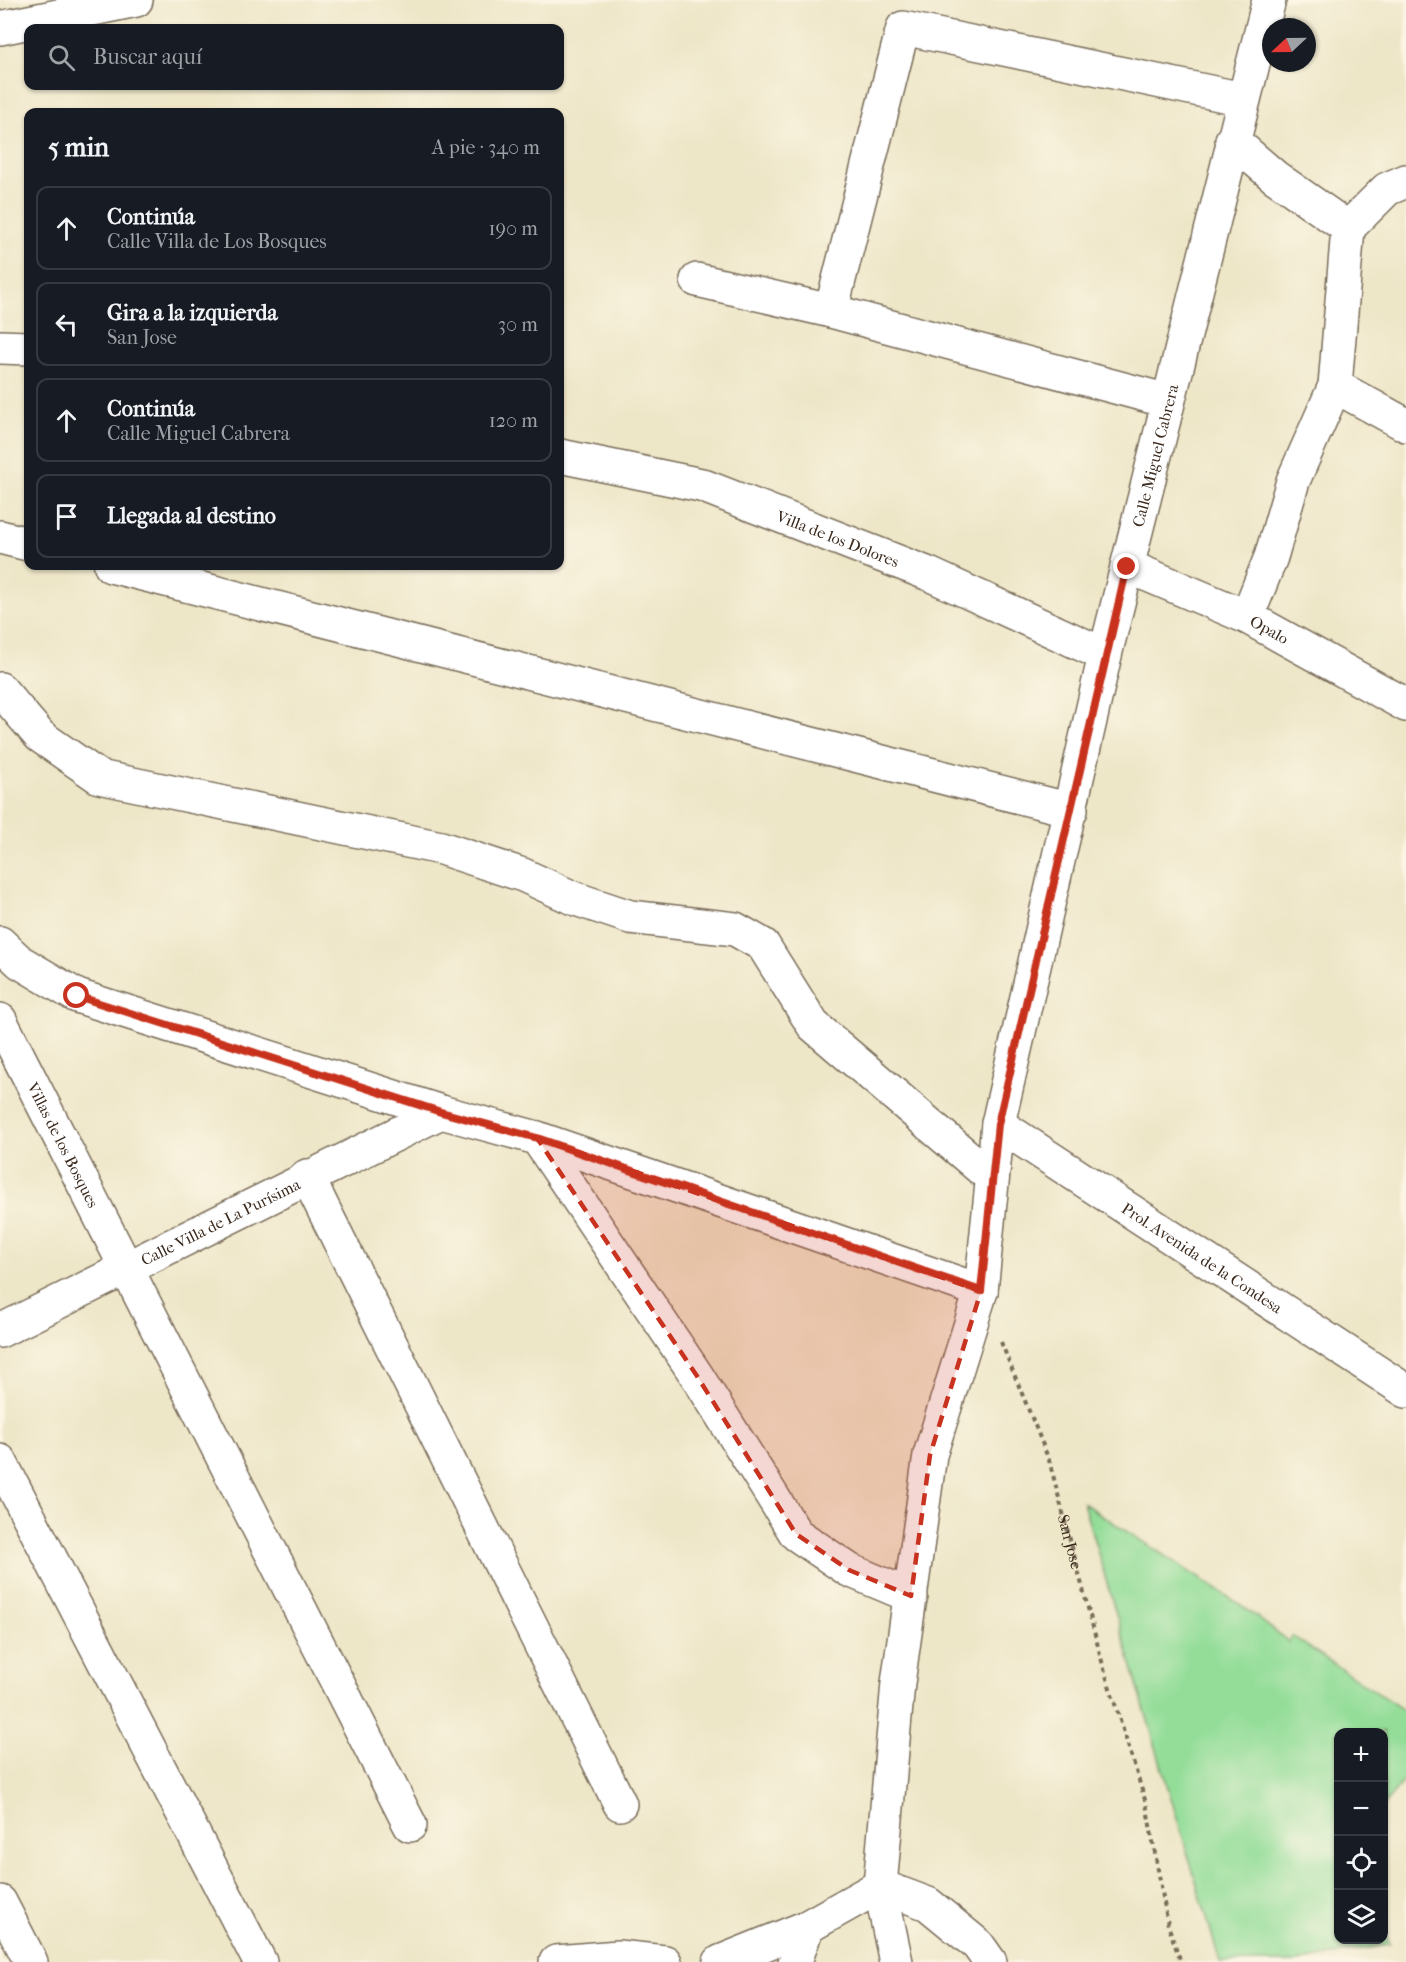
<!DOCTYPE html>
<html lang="es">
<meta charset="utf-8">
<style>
:root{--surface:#171b24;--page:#242831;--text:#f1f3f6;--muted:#9ea1a6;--line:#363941}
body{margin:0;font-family:"IM FELL French Canon",serif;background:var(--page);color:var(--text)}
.controls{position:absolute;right:18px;bottom:18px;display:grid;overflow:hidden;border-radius:12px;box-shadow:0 2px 4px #0004}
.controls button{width:54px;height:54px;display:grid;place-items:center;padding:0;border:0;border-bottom:2px solid var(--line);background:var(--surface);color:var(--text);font:30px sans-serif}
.compass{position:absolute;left:1262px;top:18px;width:54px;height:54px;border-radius:50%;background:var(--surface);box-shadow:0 2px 4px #0004;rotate:248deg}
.stop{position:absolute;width:18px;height:18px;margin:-14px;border:4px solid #c8321e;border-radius:50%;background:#fff}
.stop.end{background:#c8321e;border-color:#fff;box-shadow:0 2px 6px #0008}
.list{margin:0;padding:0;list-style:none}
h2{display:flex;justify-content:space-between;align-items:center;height:78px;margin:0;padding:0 24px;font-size:26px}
h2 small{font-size:20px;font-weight:400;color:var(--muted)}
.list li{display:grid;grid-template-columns:39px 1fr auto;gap:18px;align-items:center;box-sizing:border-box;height:84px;margin:0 12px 12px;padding:0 12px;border:2px solid var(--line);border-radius:12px}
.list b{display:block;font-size:22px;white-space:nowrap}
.list p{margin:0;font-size:20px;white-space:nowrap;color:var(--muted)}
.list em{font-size:20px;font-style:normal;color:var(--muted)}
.icon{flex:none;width:33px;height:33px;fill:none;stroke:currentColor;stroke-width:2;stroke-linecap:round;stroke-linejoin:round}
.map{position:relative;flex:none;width:1406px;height:1962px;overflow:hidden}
.search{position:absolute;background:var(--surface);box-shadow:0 2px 4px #0004;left:24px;top:24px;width:540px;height:66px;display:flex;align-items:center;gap:15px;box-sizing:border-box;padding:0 21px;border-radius:12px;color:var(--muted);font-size:22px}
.panel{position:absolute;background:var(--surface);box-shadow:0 2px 4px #0004;left:24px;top:108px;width:540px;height:462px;border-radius:12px}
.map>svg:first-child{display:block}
.green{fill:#93dd98;stroke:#67845b;stroke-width:1.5}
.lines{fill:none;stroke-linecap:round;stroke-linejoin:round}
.minor-casing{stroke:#796c59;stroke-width:36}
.path{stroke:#796c59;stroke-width:4;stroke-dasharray:4.5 4.5;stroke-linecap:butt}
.minor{stroke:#fff;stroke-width:33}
.route{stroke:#c8321e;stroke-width:8}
.marked{fill:#c8321e;fill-opacity:0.2;stroke:#c8321e;stroke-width:4.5;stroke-dasharray:12 8;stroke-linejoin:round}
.labels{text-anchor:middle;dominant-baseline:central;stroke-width:4.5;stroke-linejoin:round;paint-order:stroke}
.street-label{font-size:16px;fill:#3b2a1e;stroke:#fcf5e5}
</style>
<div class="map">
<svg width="1406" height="1962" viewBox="0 0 1406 1962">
<rect width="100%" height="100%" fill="#fcf5e5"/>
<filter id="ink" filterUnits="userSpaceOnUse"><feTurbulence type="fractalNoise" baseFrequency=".0167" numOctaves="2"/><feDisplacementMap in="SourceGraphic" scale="12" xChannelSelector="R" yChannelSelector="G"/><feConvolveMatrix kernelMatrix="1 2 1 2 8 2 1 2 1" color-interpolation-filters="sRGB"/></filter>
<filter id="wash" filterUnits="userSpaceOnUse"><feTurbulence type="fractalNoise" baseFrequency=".008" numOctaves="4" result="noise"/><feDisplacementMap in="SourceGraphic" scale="24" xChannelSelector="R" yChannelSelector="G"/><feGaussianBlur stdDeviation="1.35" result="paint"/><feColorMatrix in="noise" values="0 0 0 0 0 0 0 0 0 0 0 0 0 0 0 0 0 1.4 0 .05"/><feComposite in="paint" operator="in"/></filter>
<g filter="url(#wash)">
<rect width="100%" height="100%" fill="#ede6c7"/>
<path class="green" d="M1083,1503L1241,1605L1289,1642L1292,1636L1406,1712V1778L1384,1805V1732H1338V1940H1384V1931L1390,1944L1298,1962H1220Z"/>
</g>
<g filter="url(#ink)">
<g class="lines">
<defs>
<g id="minor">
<path d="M0,28L136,0"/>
<path d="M1232,140L1275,177L1348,228L1335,386L1406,425"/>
<path d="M1348,228L1387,189L1406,181"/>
<path d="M697,280L831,311L1168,401"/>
<path d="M831,311L903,28L1243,99"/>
<path d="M0,347L28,348"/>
<path id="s2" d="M560,456L701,485L929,574L1105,655"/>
<path d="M0,537L28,544"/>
<path d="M111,566L1071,810"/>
<path id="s3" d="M1127,566L1247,617L1406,705"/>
<path d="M1247,617L1271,557L1293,481L1335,386"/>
<path d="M0,689L40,736L99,777L441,848L523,875L573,898L630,917L735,929L763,945L813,1025L992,1178"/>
<path d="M0,943L20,962L77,996L441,1112L537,1138L981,1291"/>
<path id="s4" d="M0,1020L410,1825"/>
<path id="s5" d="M998,1124L1406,1391"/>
<path d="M537,1138L697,1376L796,1534L849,1570L911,1596"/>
<path d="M307,1176L620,1804"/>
<path id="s6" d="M0,1331L441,1112"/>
<path d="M0,1461L260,1962"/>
<path d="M0,1902L31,1962"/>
<path d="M556,1962L618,1957L665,1962"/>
<path d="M720,1962L807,1927L880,1886L928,1904L978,1945L990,1962"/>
<path d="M795,1962L807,1927"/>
<path id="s7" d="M896,1962L880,1886L898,1683L930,1455L981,1291L998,1124L1105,655L1269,0"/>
</g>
</defs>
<use href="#minor" class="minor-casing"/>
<path class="path" id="s1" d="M1001,1342L1049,1460L1104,1669L1146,1803L1168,1925L1181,1962"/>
<use href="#minor" class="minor"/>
</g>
</g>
<g class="lines" filter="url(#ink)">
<path class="route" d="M77,996L441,1112L537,1138L981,1291L998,1124L1127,567"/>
</g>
<path class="marked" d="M537,1138L981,1291L930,1455L911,1596L849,1570L796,1534L697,1376Z"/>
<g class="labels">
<g class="street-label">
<text stroke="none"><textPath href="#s7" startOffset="1538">Calle Miguel Cabrera</textPath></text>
<text stroke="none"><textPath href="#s2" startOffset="291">Villa de los Dolores</textPath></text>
<text stroke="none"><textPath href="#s3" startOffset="156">Opalo</textPath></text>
<text stroke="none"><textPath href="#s4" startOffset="140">Villas de los Bosques</textPath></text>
<text stroke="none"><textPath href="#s6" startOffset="246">Calle Villa de La Purísima</textPath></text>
<text stroke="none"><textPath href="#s5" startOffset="244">Prol. Avenida de la Condesa</textPath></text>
<text stroke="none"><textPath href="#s1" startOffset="212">San Jose</textPath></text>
</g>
</g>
</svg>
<div class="controls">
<button>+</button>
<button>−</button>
<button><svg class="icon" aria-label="locate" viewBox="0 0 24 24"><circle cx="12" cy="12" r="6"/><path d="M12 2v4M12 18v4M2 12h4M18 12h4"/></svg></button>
<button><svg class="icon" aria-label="layers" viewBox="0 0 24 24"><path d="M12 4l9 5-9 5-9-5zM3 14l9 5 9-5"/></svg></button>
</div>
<svg class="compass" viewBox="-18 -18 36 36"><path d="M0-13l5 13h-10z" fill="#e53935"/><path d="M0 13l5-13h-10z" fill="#9ea1a6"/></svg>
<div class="stop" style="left:77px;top:996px"></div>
<div class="stop end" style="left:1127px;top:567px"></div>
<div class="search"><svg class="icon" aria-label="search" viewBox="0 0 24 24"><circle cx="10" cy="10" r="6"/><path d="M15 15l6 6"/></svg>Buscar aquí</div>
<section class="panel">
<h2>5 min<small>A pie · 340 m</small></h2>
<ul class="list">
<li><svg class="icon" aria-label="ahead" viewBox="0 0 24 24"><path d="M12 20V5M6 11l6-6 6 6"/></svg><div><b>Continúa</b><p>Calle Villa de Los Bosques</p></div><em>190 m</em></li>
<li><svg class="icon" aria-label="left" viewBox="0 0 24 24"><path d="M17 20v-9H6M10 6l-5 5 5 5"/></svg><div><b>Gira a la izquierda</b><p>San Jose</p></div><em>30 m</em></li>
<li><svg class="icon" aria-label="ahead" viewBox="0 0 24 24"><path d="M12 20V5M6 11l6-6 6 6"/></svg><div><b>Continúa</b><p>Calle Miguel Cabrera</p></div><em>120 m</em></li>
<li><svg class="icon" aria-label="arrive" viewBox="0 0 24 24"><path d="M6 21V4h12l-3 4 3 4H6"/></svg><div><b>Llegada al destino</b></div></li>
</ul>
</section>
</div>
